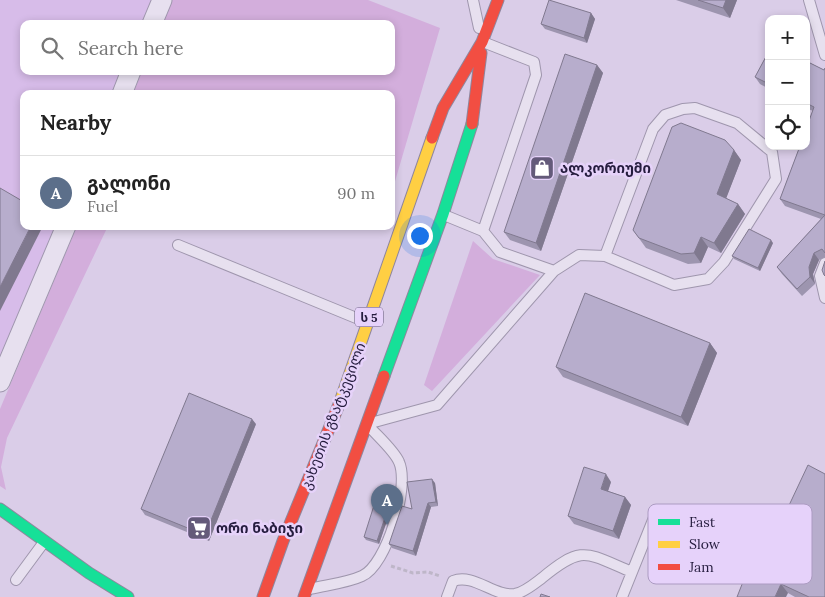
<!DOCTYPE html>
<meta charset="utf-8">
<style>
:root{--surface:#fff;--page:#f2f2f2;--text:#222;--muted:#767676;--line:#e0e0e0;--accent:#1a73e8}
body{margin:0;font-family:Lora,"Noto Sans Georgian",serif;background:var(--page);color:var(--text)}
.controls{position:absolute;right:15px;top:15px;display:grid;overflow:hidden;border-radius:10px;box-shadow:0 2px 8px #0003}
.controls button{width:45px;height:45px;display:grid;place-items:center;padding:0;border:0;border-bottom:1px solid var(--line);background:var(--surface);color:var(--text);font:25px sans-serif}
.you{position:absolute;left:419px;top:235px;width:18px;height:18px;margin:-12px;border:4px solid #fff;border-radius:50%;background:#1a73e8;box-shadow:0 0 0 8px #1a73e833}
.badge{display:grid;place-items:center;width:32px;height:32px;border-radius:50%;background:var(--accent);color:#fff;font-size:16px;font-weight:700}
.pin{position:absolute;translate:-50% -41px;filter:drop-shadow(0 1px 2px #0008)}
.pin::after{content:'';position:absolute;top:26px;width:18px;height:15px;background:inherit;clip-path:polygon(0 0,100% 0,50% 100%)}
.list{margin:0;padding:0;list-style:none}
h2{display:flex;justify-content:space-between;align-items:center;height:65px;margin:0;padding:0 20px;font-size:21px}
h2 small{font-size:16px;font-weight:400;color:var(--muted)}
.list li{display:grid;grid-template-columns:32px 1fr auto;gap:15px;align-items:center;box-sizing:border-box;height:75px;padding:0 20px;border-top:1px solid var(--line)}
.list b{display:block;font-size:19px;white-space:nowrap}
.list p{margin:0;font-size:16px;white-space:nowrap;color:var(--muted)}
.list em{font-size:16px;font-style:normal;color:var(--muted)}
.icon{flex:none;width:28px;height:28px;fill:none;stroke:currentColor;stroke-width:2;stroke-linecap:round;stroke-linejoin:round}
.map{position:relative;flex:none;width:825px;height:597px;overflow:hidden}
.search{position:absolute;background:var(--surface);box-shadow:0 2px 8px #0003;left:20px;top:20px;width:375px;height:55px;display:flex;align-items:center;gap:12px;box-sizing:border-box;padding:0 18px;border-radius:10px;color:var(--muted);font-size:19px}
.panel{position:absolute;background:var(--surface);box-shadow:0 2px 8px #0003;left:20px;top:90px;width:375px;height:140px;border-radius:10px}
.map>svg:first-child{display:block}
.farmland{fill:#d7bce9}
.green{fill:#d3aedc}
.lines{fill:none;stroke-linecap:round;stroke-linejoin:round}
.lane-casing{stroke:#9f96ad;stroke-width:12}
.street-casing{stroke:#9f96ad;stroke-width:21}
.fast-casing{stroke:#8f869d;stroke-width:13}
.slow-casing{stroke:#8f869d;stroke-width:13}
.jam-casing{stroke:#8f869d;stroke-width:13}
.path{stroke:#beb6c8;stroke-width:3;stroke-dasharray:4 2.5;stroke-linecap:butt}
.lane{stroke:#e7e0ef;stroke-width:10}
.street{stroke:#e7e0ef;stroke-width:19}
.fast{stroke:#16e098;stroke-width:11}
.slow{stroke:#ffcf43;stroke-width:11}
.jam{stroke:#f24e42;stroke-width:11}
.wall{fill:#9d95af}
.shaded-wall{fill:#80798f}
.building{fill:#b7adcc;stroke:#80798f}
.labels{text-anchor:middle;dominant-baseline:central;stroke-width:5;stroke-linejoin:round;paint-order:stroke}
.shield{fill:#e6d2fa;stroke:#5f5376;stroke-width:1}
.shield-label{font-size:12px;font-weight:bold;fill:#251c3e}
.poi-label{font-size:14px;font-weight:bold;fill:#251c3e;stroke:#e6d2fa;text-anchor:start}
.street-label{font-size:14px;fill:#251c3e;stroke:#e6d2fa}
.key{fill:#e6d2fa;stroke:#ac9bc2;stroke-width:1}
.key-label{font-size:14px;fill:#251c3e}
</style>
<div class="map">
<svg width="825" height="597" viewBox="0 0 825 597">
<rect width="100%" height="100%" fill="#dacde8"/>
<path class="farmland" d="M0,0H155L145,24H24V71H127L118,94H24V226H65L0,370Z"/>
<path class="green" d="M172,0H368L440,28L391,195V94H133L142,71H391V24H162Z
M77,226H108L7,438L1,467L6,490L0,486V409Z
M473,241L493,259L540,275L432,391L424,385Z"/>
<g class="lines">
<defs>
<path id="lane" d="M473,0L479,28
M809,0L825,55
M483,42L534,62L536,75L483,231
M444,215L483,231L500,252L554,271
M178,245L366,322
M825,263L820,276L825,298
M16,580L44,542
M310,589C326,585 347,583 362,576C387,565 410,486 399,462C394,450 375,434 367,424L437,405L554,271L579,255L605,256L674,285L708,279L724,262L776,179L772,152L737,123L695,108L683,109L665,115L653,129L605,256
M447,597L453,581C474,573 494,597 515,594C525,592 534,584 542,578C583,544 586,553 632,572
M622,597L655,515"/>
<path id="street" d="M152,24L162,0
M122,94L131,71
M0,382L66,226"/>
<path id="fast" d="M384,376L443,214L472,124
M0,509L89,573L128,597"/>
<path id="slow" d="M340,402L432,138"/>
<path id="jam" d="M472,124L481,53
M432,138L443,108L482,42L498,0
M263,597L283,541L340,402
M304,597L384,376"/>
</defs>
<use href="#lane" class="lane-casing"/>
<use href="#street" class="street-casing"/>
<use href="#fast" class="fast-casing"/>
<use href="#slow" class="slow-casing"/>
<use href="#jam" class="jam-casing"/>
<path class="path" d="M391,566L413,573L428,572L440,576"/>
<use href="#lane" class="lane"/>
<use href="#street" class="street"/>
<use href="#fast" class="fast"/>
<use href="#slow" class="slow"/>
<use href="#jam" class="jam"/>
</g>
<path class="wall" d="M676,0H737L730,18Z
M591,13L595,19L587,43L545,29L541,24Z
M769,51V89L760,84L755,77Z
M806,61L824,70L825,68V257L819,260L813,274L815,284L802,296L782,274L777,267L821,219L785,206L780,199L813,111L806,108Z
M597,65L603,73L541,251L510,240L504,232Z
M734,150L741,160L726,198L738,204L745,214L721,253L708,247L701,263L688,264L646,248L633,230Z
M773,243L760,271L734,259L732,256Z
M710,343L717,353L688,426L563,377L556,367Z
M256,424L209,541L145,515L141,509Z
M611,482L608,491L625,497L631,505L619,539L574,524L568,516Z
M435,483L438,506L431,507L416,556L392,548L389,544L412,509Z
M392,506L379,544L366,540L364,537Z
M784,516L825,597H795L788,593L737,597Z"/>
<path class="shaded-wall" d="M726,0H737L730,18L723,8Z
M591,13L595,19L587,43L584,38Z
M597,65L603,73L541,251L536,243Z
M734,150L741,160L724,204L717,194Z
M738,204L745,214L721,253L714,243Z
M31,226H43L0,311V287Z
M701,237L708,247L701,263L694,253Z
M771,240L773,243L760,271L758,268Z
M814,253L819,260L813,274L815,284L810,277L809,267Z
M710,343L717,353L688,426L681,417Z
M252,419L256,424L209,541L205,535Z
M606,474L611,482L606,497L601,489Z
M432,479L435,483L438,506L436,502Z
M625,497L631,505L619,539L613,531Z
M390,503L392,506L379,544L377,541Z
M428,503L431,507L416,556L413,551Z
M781,584L788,593L786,597H775Z"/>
<path class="building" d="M549,0L591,13L584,38L541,24Z
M698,0H726L723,8Z
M769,51V84L755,77Z
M565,54L597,65L536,243L504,232Z
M806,61L824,70L825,68V253L822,249L814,253L809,267L810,277L797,289L777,267L825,215L780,199L800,146H806V129L814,107L806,103Z
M681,123L725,140L734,150L717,194L738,204L714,243L701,237L694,253L681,254L639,238L633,230L672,127Z
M0,188L24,202V226H31L0,287Z
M749,229L771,240L758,268L732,256Z
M825,261V276L824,275L822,270Z
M585,293L710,343L681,417L556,367Z
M189,393L252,419L205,535L141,509Z
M808,465L825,474V597H809L781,584L775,597H737L771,511L784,516Z
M584,467L606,474L601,489L625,497L613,531L568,516Z
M432,479L436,502L428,503L413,551L389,544L402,506L412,509L407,482Z
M376,499L390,503L377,541L364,537Z
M541,594L550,597H540Z"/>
<defs>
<symbol id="shop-square" viewBox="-11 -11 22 22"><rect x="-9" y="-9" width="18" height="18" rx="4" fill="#645a7a" stroke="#e6d2fa"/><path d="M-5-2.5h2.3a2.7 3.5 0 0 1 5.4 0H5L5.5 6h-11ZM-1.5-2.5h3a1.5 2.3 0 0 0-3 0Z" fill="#fff"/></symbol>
<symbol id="supermarket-square" viewBox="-11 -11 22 22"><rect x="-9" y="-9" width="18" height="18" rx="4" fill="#645a7a" stroke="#e6d2fa"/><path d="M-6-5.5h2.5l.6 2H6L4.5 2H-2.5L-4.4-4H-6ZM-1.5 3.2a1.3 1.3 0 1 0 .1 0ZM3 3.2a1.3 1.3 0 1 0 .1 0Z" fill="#fff"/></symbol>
</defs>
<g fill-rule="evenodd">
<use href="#shop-square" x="528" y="154" width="28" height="28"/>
<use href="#supermarket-square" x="185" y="514" width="28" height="28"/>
</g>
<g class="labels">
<rect class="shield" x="355" y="307.5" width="28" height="19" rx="4"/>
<g class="shield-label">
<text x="369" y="317">ს 5</text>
</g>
<g class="poi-label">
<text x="560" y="168">ალკორიუმი</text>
<text x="216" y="528">ორი ნაბიჯი</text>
</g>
<g class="street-label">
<text transform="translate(333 416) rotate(-69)">კახეთის გზატკეცილი</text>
</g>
</g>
<rect x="648" y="504" width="164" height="80" rx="8" class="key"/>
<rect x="658" y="519" width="22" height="6" fill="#16e098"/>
<rect x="658" y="541" width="22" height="7" fill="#ffcf43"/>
<rect x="658" y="564" width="22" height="6" fill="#f24e42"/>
<g class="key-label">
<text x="689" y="527">Fast</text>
<text x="689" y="549">Slow</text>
<text x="689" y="572">Jam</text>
</g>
</svg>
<div class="controls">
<button>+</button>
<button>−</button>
<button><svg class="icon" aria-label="locate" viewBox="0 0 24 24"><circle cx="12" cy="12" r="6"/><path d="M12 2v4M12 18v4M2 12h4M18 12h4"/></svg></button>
</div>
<div class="you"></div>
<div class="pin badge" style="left:387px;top:525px;background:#5c6f8a">A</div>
<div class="search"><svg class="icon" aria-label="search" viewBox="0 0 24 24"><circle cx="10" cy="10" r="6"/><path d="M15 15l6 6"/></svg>Search here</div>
<section class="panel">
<h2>Nearby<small></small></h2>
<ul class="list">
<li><span class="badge" style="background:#5c6f8a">A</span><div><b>გალონი</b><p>Fuel</p></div><em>90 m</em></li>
</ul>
</section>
</div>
